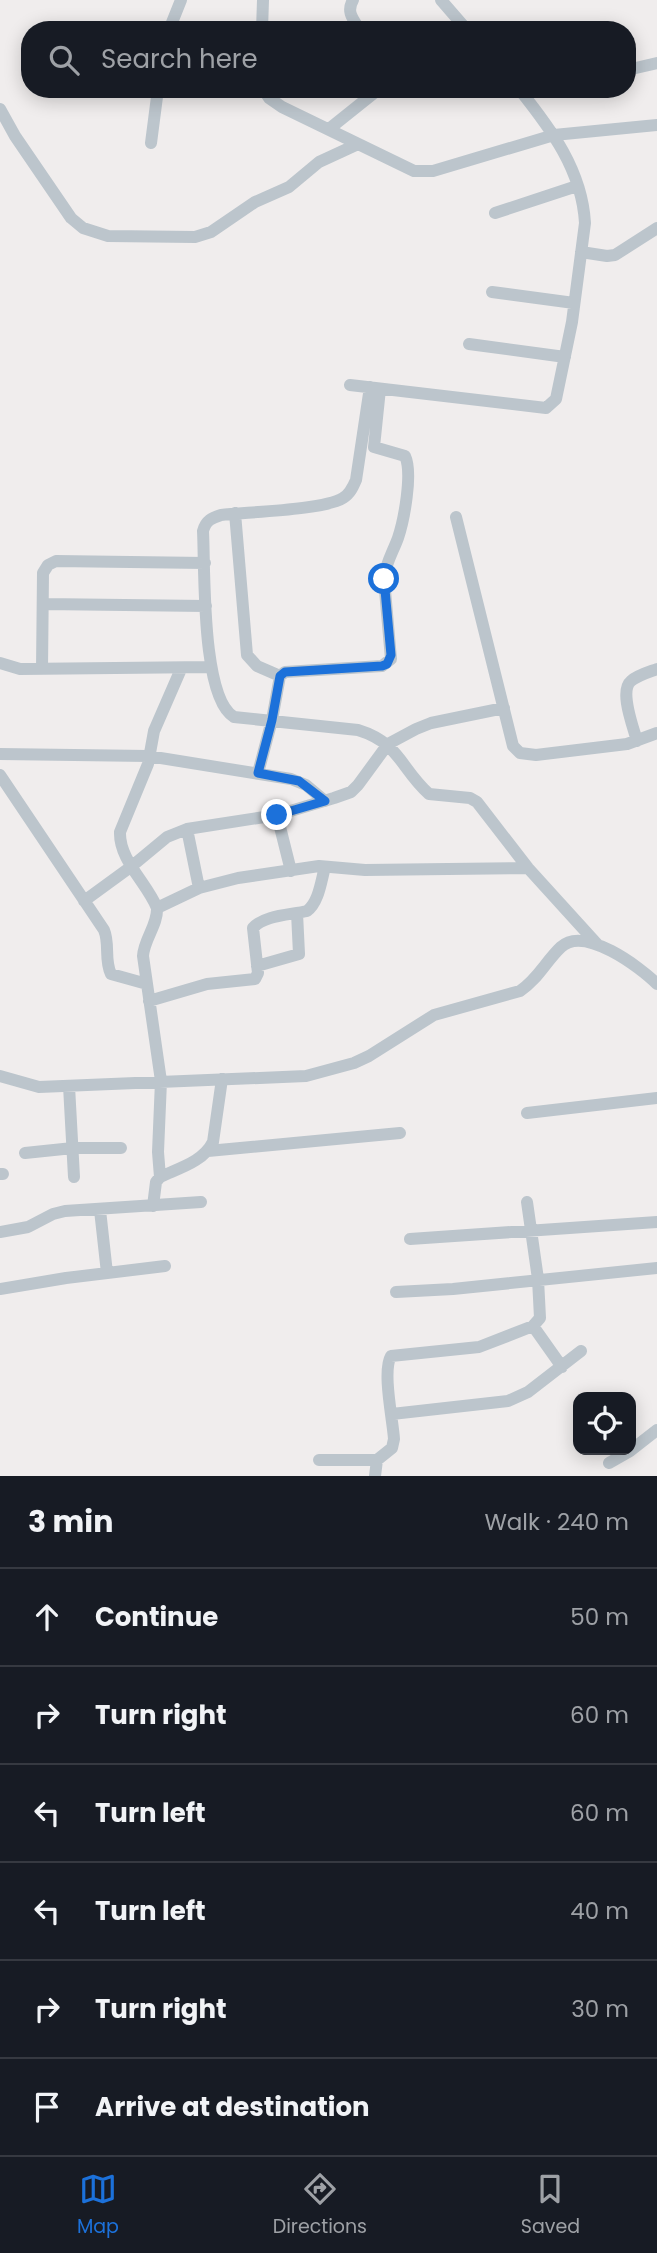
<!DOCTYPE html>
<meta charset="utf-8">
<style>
:root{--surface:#171b24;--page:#20242c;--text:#f1f3f6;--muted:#9ea1a6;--line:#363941;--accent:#1c71da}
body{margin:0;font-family:Poppins,sans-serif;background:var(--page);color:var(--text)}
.controls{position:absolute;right:21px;bottom:21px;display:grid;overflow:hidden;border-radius:14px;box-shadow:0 4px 18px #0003}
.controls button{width:63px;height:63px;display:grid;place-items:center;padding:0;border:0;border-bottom:2px solid var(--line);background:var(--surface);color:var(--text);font:35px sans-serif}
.stop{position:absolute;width:21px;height:21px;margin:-16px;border:5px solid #1c71da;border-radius:50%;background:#fff}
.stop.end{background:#1c71da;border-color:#fff;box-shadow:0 2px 7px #0008}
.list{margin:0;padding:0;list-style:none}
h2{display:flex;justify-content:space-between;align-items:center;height:91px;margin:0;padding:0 28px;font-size:30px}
h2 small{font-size:23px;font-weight:400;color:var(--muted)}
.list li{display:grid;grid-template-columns:46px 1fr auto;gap:21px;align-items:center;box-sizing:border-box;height:98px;padding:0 28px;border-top:2px solid var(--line)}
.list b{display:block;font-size:26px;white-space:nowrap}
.list em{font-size:23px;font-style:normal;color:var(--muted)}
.icon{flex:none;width:38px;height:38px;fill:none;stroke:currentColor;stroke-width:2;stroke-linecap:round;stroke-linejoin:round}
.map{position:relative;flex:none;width:657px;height:1476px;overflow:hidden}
.search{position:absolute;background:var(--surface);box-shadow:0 4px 18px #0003;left:21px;right:21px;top:21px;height:77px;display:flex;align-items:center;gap:18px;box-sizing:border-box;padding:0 24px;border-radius:28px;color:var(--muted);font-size:26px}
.sheet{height:679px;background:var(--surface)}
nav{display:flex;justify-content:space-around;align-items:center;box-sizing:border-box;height:98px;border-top:2px solid var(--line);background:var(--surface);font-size:19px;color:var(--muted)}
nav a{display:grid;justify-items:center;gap:4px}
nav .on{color:var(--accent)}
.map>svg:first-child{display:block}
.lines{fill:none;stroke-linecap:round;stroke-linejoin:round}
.minor{stroke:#bcc5cc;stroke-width:12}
.route{stroke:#1c71da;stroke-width:9}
</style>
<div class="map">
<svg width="657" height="1476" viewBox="0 0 657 1476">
<rect width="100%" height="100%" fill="#f0eded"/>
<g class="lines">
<path class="minor" d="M353,0C346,12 353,19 360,30
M441,0L467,30
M169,30L181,0
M262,30L263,0
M627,70L657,63
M263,89L269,98L282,107L414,171H433L554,135L657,125
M0,109L15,136L71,218L83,228L108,236L195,237L211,232L255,202L289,187L319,162L358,144
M329,129L379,89
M151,143L158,89
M495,213L577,186
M581,252L607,256L615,255L657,228
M492,292L574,303
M469,344L565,357
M350,385L546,408L556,399L572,322L585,223C582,170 551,129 519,89
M370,387L356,480C353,487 350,494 343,498C324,510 247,512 221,515C212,518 206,520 203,531C205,568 201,698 234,717L358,730C400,743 400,768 429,794L470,798L477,802L528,868L597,944
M235,513L247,655L257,666L280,676
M456,517L513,746L520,753L536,755L627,744L657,733
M43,604L206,606
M0,663L20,669L210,667
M42,669L43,573L48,565L56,561L205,563
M637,741C633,726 619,691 631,681C638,675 649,672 657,669
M0,754L148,756L291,779L306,785L325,801
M258,773L272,720L280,676L285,672L382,666L391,659L384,579C385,564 393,552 398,538C404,520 413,473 405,456L374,447L380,389
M0,775L104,930C110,944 104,960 111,974L147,984
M277,815L291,871
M187,829L199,888
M84,901L132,866L167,837L187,829L277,815L334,798L351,792L358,785L388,744L416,729L431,723L504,708
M157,908L199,888L238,878L319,866L365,870L528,868
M257,966L299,954L297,913
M149,1001L207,984L255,979L258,973L253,928C264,915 291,915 307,911C319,902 321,881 325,867
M0,1076L39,1087L306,1076L354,1063L369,1056L434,1015L520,991C538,979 546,961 561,947C584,925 640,967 657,984
M69,1086L74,1177
M527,1113L657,1098
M208,1151L400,1133
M25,1153L73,1148H121
M0,1174H3
M160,1177L158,1152L161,1081L143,956C144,939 158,925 157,908C147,883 119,860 120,832L148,764L154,731L181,669
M153,1206L156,1182L160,1177C179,1168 203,1162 213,1142L222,1079
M100,1210L107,1273
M0,1232L28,1227L53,1214L65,1211L201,1202
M410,1239L657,1222
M0,1289L66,1278L165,1266
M396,1292L453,1289L657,1268
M533,1326L562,1367
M392,1414L508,1401L528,1392L581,1351
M319,1460H377
M609,1463L630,1451L657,1430
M375,1476L377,1460L392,1448L394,1439C393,1421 382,1371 391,1356L479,1347L533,1326L540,1318L538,1279L527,1202"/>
</g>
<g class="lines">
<path class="route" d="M277,815L325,801L299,781L258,773L272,720L280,676L285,672L382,666L387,664L391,655L384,579"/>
</g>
</svg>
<div class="controls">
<button><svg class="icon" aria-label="locate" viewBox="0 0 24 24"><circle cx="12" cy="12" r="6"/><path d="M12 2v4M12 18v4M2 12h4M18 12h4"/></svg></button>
</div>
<div class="stop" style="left:384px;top:579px"></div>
<div class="stop end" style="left:277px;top:815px"></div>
<div class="search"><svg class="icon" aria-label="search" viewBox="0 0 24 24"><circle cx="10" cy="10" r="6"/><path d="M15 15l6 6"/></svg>Search here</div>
</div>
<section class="sheet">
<h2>3 min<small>Walk · 240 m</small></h2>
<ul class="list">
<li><svg class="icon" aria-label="ahead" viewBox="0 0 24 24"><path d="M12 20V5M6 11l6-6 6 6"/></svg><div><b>Continue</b></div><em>50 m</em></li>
<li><svg class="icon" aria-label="right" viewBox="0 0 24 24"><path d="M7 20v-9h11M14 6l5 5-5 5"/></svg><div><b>Turn right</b></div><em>60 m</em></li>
<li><svg class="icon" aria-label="left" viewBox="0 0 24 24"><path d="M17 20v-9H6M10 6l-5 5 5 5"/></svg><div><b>Turn left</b></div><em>60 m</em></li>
<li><svg class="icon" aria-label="left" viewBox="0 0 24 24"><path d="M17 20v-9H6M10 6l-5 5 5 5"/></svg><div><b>Turn left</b></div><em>40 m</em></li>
<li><svg class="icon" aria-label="right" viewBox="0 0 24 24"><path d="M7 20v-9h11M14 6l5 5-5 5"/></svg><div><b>Turn right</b></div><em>30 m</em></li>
<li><svg class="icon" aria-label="arrive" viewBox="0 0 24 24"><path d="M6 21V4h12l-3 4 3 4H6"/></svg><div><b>Arrive at destination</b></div></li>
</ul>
</section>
<nav>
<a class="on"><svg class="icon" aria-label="map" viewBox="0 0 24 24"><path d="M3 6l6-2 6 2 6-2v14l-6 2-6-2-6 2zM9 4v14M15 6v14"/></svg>Map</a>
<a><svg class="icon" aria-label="directions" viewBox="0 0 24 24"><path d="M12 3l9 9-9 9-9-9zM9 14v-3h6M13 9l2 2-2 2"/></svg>Directions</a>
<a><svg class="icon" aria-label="saved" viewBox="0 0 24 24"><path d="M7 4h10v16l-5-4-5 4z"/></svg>Saved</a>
</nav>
